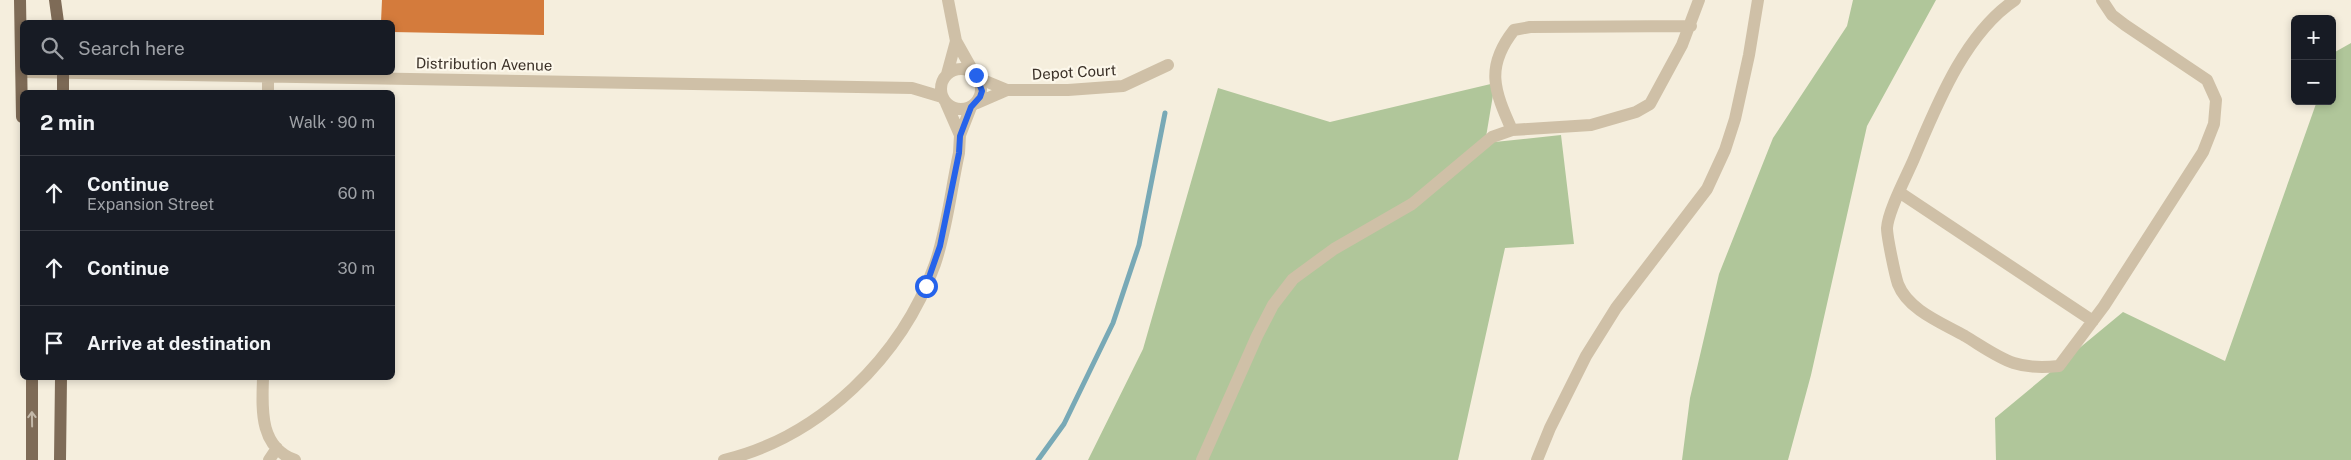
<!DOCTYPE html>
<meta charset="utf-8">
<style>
:root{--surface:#171b24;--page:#20242c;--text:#f1f3f6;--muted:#9ea1a6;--line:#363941}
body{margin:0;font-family:"Public Sans",sans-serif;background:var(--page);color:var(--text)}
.controls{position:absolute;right:15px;top:15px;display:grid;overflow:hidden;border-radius:8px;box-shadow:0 2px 8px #0003}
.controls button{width:45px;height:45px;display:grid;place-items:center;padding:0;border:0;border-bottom:1px solid var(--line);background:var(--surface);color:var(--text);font:25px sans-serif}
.stop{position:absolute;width:15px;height:15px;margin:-11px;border:4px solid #2563eb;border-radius:50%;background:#fff}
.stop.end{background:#2563eb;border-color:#fff;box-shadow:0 1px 5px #0008}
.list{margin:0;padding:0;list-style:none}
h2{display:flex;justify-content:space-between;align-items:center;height:65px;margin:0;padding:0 20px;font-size:21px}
h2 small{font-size:16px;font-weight:400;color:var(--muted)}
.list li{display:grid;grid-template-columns:32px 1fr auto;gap:15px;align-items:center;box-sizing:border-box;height:75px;padding:0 20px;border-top:1px solid var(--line)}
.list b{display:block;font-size:19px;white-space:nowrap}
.list p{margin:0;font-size:16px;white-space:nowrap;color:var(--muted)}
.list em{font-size:16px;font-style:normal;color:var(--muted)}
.icon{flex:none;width:28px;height:28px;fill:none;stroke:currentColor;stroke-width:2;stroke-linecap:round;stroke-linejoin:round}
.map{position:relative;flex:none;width:2351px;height:460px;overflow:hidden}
.search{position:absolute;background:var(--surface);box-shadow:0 2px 8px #0003;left:20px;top:20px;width:375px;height:55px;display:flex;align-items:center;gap:12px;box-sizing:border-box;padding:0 18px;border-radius:8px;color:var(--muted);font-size:19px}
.panel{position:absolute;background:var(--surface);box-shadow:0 2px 8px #0003;left:20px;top:90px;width:375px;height:290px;border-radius:8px}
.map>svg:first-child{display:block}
.green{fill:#b0c69a}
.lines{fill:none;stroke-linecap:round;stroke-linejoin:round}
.stream{stroke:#78a9b6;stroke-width:5}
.building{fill:#d47b3c}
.minor{stroke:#cfc0a7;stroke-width:12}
.major{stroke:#7e6b57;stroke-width:12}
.oneway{stroke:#c3b8a8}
.route{stroke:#2563eb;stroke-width:6}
.labels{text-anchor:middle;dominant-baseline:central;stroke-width:4.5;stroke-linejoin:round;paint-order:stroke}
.street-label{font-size:15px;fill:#3b3128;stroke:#fcf7ea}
</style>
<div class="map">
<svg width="2351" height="460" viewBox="0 0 2351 460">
<rect width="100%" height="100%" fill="#f5eedd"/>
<path class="green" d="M1853,0H1936L1867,126L1811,375L1788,460H1682L1690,398L1719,274L1773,138L1847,26Z
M2351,43V460H1996L1995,418L2123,312L2225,361L2317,101H2332V58L2335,52Z
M1495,83L1485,143L1561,135L1574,244L1505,248L1458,460H1088L1143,349L1218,88L1330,122Z"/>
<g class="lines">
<path class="stream" d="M1038,460L1064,424L1113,323L1139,245L1165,113"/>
</g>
<path class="building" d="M382,0H544V35L392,32V22H381Z"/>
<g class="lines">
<path class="minor" d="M948,0L956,41L974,73
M2015,0C1964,34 1936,107 1913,161C1906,177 1888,211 1887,228C1887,237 1895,275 1898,284C1908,310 1942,323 1965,336C2001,358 2014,371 2059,366L2104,306L2203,152L2214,124L2216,100L2207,80L2125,25L2112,15L2102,0
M941 89a20 20 0 1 1 40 0a20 20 0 1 1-40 0Z
M24,72L912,88L942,97
M947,74L956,41
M978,78L1007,90
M268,92V77
M946,103L960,135
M977,103L1007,90H1068L1123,86L1168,65
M1512,130C1494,90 1485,67 1514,30L1530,27L1691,26
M1899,192L2093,321
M263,378C262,409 259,447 295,460
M269,460L277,448
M724,460C820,437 902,357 935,264C947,229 951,189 959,153L960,135L971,107
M1202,460L1257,336L1273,305L1293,279L1334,249L1412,204L1492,137L1512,130L1591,125L1636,112L1650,104L1682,45L1699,0
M1537,460L1550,428L1586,356L1616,308L1707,189L1725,150L1735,119L1749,55L1758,0"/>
<path class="major" d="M20,0L22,117
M55,0L58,22
M63,92V72
M32,460V378
M60,460L61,378"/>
</g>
<defs><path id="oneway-shaft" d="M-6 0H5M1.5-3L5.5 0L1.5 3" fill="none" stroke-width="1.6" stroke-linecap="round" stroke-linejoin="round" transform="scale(1.25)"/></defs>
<use class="oneway" href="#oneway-shaft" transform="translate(32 419) rotate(-91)"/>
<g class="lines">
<path class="route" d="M926,286L940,246L959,153L960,136L971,107L980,97L982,91L976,75"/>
</g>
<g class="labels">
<g class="street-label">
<text transform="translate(484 64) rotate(1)">Distribution Avenue</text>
<text transform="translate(1074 72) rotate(-3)">Depot Court</text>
</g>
</g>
</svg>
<div class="controls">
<button>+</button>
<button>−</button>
</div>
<div class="stop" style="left:926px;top:286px"></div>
<div class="stop end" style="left:976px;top:75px"></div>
<div class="search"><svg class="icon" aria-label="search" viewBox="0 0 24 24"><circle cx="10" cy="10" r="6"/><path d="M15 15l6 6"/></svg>Search here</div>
<section class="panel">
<h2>2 min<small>Walk · 90 m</small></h2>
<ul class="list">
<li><svg class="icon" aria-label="ahead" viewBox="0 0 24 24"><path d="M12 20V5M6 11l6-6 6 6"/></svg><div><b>Continue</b><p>Expansion Street</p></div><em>60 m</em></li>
<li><svg class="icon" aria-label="ahead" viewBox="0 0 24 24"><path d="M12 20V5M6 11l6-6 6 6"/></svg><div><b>Continue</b></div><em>30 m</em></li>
<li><svg class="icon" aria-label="arrive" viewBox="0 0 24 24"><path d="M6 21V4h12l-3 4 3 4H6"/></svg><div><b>Arrive at destination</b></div></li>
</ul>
</section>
</div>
